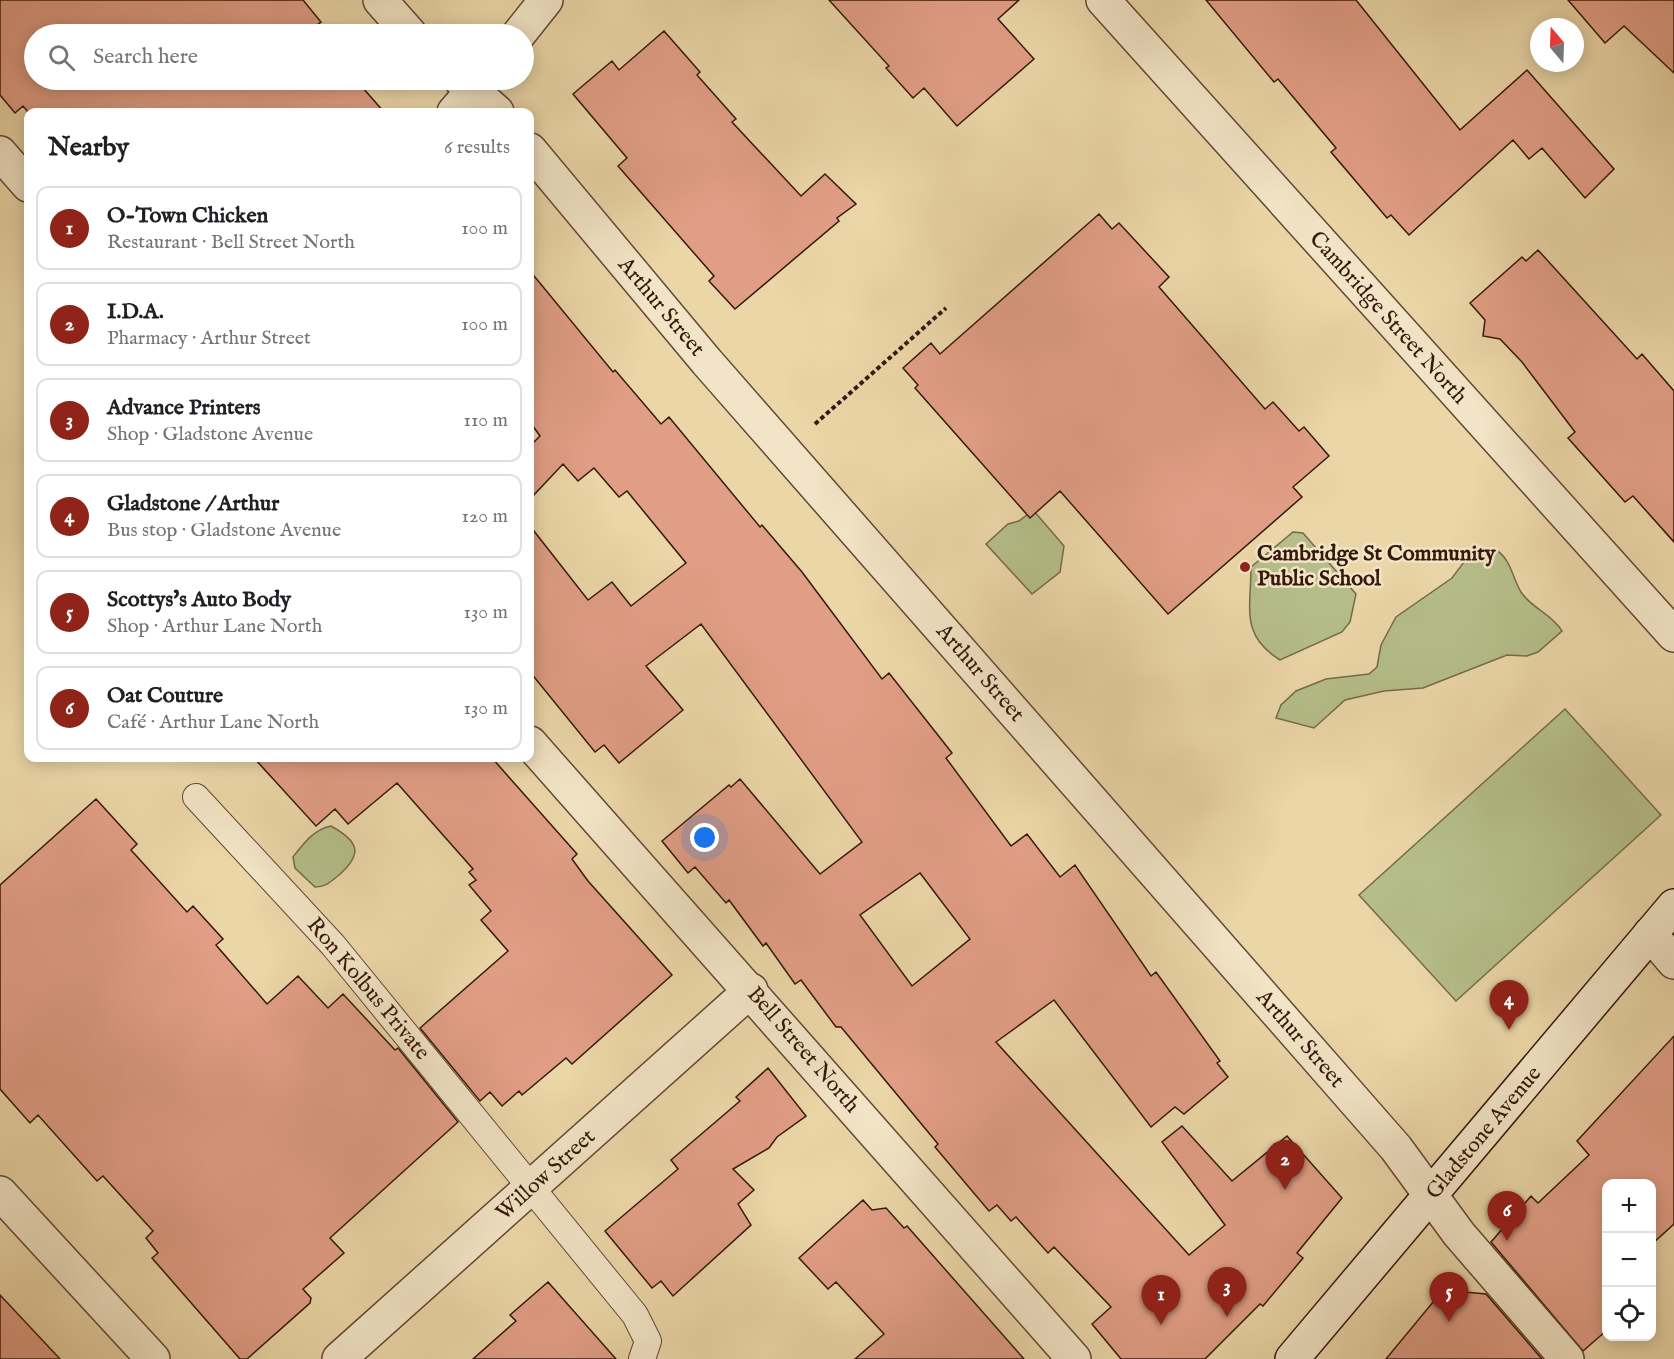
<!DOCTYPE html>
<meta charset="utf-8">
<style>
:root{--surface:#fff;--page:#f2f2f2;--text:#202124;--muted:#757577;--line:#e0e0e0;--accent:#8f2418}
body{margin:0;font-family:"IM FELL English",serif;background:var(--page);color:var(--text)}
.controls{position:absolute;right:18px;bottom:18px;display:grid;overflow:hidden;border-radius:12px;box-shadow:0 3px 15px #0003}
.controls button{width:54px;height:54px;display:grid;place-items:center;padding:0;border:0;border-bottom:2px solid var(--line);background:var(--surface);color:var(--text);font:30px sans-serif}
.compass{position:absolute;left:1530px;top:18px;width:54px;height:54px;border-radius:50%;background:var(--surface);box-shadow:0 3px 15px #0003;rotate:341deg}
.you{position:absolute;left:705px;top:838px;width:21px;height:21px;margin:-15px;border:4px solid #fff;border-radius:50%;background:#1a73e8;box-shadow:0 0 0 9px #1a73e833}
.badge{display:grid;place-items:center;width:39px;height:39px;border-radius:50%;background:var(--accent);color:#fff;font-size:20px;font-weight:700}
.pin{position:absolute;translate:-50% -50px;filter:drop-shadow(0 2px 3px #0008)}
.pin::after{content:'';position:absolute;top:32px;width:21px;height:18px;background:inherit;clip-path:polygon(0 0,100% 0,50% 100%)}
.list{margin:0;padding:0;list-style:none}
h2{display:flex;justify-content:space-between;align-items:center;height:78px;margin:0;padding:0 24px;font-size:26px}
h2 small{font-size:20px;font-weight:400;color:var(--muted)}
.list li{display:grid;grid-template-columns:39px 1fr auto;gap:18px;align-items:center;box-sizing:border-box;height:84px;margin:0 12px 12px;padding:0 12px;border:2px solid var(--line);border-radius:12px}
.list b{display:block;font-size:22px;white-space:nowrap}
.list p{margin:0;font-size:20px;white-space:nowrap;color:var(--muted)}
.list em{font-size:20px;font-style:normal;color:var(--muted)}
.icon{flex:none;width:33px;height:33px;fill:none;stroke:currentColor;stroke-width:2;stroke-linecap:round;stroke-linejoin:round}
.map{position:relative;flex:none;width:1674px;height:1359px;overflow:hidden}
.search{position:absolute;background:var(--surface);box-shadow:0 3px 15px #0003;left:24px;top:24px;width:510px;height:66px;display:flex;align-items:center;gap:15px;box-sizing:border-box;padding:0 21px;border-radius:33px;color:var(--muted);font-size:22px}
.panel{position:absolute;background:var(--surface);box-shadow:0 3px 15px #0003;left:24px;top:108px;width:510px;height:654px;border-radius:12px}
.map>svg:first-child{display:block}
.green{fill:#b5be89;stroke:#746b4a;stroke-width:1.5}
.building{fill:#e19e86;stroke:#34180b;stroke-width:1.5;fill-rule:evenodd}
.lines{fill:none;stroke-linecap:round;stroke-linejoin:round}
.lane-casing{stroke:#624832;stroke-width:28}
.street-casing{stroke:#624832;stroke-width:36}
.secondary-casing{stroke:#34180b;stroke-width:36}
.path{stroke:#34180b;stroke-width:4;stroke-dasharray:4.5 3;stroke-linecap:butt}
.lane{stroke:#f2e4c6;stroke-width:26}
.street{stroke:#f2e4c6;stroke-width:33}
.secondary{stroke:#f2e4c6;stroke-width:33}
.poi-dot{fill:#8f2418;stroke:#f2e4c6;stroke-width:2}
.labels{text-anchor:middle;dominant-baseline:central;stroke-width:5;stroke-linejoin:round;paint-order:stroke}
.street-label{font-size:22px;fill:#34180b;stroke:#f2e4c6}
.poi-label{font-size:22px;font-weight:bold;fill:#34180b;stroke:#f2e4c6;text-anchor:start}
</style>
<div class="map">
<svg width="1674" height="1359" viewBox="0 0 1674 1359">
<rect width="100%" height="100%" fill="#ebd6a8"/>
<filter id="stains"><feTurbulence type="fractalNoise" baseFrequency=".00333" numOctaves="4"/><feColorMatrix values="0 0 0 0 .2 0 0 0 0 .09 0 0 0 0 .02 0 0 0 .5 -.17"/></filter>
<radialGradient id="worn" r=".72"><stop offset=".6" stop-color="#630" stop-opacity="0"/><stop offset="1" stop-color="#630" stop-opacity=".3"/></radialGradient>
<path class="green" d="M1033,510L1064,546L1060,572L1032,594L986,544L1008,524L1019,521Z
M1293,532L1303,533L1356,594L1350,622L1342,632L1280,660C1240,635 1251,609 1251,567Z
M1495,549C1511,559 1512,577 1521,592C1531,608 1552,614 1562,631L1538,652L1527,656L1507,655L1423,688L1384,691L1345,700L1314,728L1276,718L1281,705L1296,691L1326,679L1369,674L1377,667L1381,645L1396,617L1452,578L1473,550Z
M1565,709L1661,815L1456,1001L1359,895Z
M331,826C358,841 364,853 339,875C330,882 326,887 315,887L295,868L293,857C304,843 313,830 331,826Z"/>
<path class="building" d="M0,0H303L321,22L313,28L318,34H34V80H356L384,112H28L23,106L15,113L0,95Z
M829,0H1019L998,19L1034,59L957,126L924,88L913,98L886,68L889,66Z
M1206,0H1356L1460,130L1527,70L1614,169L1585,198L1542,148L1529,159L1513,140L1409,235L1391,215L1387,218L1331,152L1336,148L1278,79L1274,82Z
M1568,0H1674V73L1624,26L1605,43Z
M664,31L700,72L697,75L736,119L732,122L801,196L825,174L856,204L837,218L839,221L735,309L709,281L714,276L618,166L627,158L573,94L612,61L619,70Z
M1099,214L1112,229L1119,223L1169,277L1159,287L1265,409L1273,402L1299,431L1304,427L1329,456L1293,487L1302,497L1168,614L1060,491L1030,518L915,388L918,385L903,368L931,343L940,354Z
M1538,250L1637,359L1642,354L1674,391V542L1633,496L1625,502L1568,438L1575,432L1522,362L1500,339L1483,336L1485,320L1470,303L1522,257L1526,261Z
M530,271L613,372L615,370L661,424L669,417L760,527L762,525L802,572L882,679L889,673L952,753L946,758L1011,846L1027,834L1060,877L1075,865L1151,976L1156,972L1220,1061L1217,1063L1228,1077L1184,1114L1175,1107L1151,1127L1054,1000L996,1042L1189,1255L1225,1225L1162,1142L1182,1126L1232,1181L1287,1136L1342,1198L1297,1253L1303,1258L1263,1306L1260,1304L1205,1359H1121L1092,1324L1111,1307L1054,1247L1048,1253L1016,1217L1011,1221L997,1205L989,1211L935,1147L938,1144L841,1027H836L801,980L795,984L766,943L763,946L729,900L726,903L695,867L688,873L662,841L729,785L731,787L740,779L820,874L862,842L701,624L646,666L683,710L619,763L604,745L595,752L530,672V526L588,600L612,582L631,606L686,563L627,491L619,497L594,468L578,481L563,464L530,499V446L540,436L530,422ZM920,873L970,939L912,986L860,915Z
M254,758H492L577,854L572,859L588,881L672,975L572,1064L566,1058L522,1095L519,1091L502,1106L490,1092L480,1101L420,1028L508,951L481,920L491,911L469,885L476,880L469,872L473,869L397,783L348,824L335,809L316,826Z
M96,799L137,844L131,850L187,912L193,906L223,939L216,945L267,1004L298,976L328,1008L343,994L395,1050L398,1048L458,1122L330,1238L344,1253L303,1289L311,1298L310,1303L247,1359H240L152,1258L158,1253L146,1238L153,1231L103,1176L97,1181L38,1115L30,1123L0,1089V885Z
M1674,1036V1224L1652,1244V1184H1606V1331L1583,1351L1491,1242L1531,1196L1538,1203L1589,1155L1577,1141Z
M768,1068L806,1116L777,1137L769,1148L733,1169L754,1190L738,1204L751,1225L673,1296L661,1281L652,1288L605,1231L678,1169L671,1160L740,1101L736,1097Z
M863,1200L872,1210L886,1208L904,1228L907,1226L1024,1359H855L884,1334L836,1282L828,1289L799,1258Z
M548,1282L616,1359H473L516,1321L510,1315Z
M1443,1290L1486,1294L1542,1359H1386Z
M0,1295L60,1359H0Z"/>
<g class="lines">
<defs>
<path id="lane" d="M196,797L333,945L635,1315L648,1341L642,1359"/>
<path id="street" d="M380,0L410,34
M1103,0L1674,635
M519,34L546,0
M461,80L497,112
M454,112L482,80
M530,150L707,362L1396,1148L1459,1234L1567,1359
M0,153L28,185
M530,743L1074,1359
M1650,934L1674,962
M0,1193L153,1359
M339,1359L751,990"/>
<path id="secondary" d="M1292,1359L1674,906"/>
</defs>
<use href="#lane" class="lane-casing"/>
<use href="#street" class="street-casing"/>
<use href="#secondary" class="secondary-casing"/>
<path class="path" d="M815,424L946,308"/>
<use href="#lane" class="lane"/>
<use href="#street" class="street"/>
<use href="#secondary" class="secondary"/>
</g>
<circle class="poi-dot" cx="1245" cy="567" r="6"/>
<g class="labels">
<g class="street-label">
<text transform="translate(661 307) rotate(50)">Arthur Street</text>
<text transform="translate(1388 318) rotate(48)">Cambridge Street North</text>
<text transform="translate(980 673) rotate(49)">Arthur Street</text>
<text transform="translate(368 989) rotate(50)">Ron Kolbus Private</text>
<text transform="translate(1300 1039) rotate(49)">Arthur Street</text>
<text transform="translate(803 1050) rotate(49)">Bell Street North</text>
<text transform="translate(1484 1133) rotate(-50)">Gladstone Avenue</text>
<text transform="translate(546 1175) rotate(-42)">Willow Street</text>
</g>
<g class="poi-label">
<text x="1257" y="554">Cambridge St Community<tspan x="1257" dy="25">Public School</tspan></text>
</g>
</g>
<rect width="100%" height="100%" filter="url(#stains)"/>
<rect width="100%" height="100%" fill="url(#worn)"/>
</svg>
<div class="controls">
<button>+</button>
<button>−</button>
<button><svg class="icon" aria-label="locate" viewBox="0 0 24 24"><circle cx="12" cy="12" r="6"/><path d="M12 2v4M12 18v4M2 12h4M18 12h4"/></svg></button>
</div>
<svg class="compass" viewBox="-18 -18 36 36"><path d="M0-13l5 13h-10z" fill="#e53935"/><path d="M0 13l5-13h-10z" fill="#757577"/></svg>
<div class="you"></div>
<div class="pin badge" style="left:1161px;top:1325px">1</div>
<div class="pin badge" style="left:1285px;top:1190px">2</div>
<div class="pin badge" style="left:1227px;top:1317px">3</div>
<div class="pin badge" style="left:1509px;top:1030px">4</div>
<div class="pin badge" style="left:1449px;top:1322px">5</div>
<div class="pin badge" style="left:1507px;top:1241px">6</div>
<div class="search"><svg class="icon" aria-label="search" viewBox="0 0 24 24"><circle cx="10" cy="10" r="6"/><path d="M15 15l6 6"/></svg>Search here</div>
<section class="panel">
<h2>Nearby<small>6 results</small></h2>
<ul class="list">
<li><span class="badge">1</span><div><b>O-Town Chicken</b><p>Restaurant · Bell Street North</p></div><em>100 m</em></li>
<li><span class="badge">2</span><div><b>I.D.A.</b><p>Pharmacy · Arthur Street</p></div><em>100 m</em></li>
<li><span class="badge">3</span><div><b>Advance Printers</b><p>Shop · Gladstone Avenue</p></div><em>110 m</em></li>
<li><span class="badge">4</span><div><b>Gladstone / Arthur</b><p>Bus stop · Gladstone Avenue</p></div><em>120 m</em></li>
<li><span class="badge">5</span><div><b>Scottys's Auto Body</b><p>Shop · Arthur Lane North</p></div><em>130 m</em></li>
<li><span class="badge">6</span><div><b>Oat Couture</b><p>Café · Arthur Lane North</p></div><em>130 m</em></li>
</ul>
</section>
</div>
